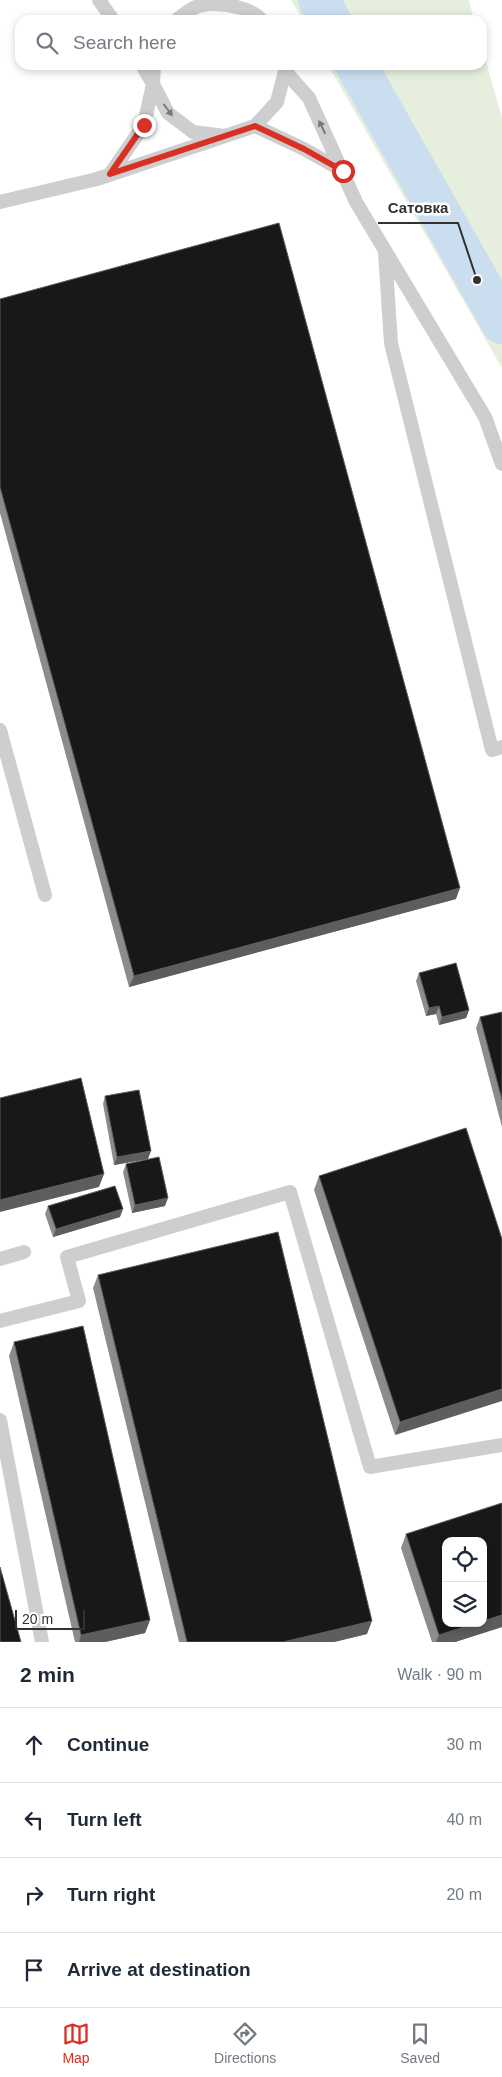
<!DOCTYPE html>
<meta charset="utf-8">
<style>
:root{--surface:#fff;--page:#f6f6f7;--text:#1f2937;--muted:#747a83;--line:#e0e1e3;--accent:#d93025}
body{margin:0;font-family:Arial,sans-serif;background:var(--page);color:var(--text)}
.controls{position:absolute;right:15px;bottom:15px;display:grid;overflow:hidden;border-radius:10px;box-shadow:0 2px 8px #0003}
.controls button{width:45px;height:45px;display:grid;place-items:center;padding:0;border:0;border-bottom:1px solid var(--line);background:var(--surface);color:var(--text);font:25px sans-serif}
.scale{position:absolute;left:15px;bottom:12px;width:70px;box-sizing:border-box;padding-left:5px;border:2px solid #313131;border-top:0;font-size:14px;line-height:18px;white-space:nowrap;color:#313131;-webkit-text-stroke:4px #fff;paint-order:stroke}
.stop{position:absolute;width:15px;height:15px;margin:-11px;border:4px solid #d93025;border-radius:50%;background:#fff}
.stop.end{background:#d93025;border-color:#fff;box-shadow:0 1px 5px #0008}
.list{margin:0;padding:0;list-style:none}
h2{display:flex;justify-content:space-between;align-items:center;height:65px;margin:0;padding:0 20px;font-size:21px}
h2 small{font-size:16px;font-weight:400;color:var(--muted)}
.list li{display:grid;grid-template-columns:32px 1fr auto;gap:15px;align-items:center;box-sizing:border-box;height:75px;padding:0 20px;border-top:1px solid var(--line)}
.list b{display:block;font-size:19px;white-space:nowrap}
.list em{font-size:16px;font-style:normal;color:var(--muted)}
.icon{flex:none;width:28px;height:28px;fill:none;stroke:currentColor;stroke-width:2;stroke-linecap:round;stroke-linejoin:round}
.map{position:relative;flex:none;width:502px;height:1642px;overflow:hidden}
.search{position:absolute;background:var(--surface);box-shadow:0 2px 8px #0003;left:15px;right:15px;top:15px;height:55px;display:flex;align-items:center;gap:12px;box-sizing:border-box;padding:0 18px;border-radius:15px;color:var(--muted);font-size:19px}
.sheet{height:365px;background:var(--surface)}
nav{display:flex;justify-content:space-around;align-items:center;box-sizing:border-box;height:70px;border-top:1px solid var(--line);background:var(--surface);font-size:14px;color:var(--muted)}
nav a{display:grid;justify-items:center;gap:2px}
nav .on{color:var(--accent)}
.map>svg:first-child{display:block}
.green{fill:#e6eede}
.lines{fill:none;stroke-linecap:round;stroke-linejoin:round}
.river{stroke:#cadeef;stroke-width:42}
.service{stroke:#cecece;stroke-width:14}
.wall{fill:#8c8c8c}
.shaded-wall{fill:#5d5d5d}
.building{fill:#181818;stroke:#5d5d5d}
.oneway{fill:#787878}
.route{stroke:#d93025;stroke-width:6}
.leader{fill:none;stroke:#313131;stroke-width:2}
.callout-dot{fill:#313131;stroke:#fff;stroke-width:2}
.callout-label{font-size:15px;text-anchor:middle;font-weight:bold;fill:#313131;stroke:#fff;stroke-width:5;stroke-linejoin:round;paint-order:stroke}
</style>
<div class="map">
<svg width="502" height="1642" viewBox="0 0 502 1642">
<rect width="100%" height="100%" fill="#fff"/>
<path class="green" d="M291,0H469L474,20H303Z
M482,47L502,118V368L328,65H482Z"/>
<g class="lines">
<path class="river" d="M319,0L330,20
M356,65L502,323"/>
<path class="service" d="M99,0L113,20
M176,20C182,16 189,10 196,7C213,0 249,6 262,20
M154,65L153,84L168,113L193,132L225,136L255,126L277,102L285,71L284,66
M285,71L309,98L356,202L485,417L502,464
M255,126L304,149L343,171
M110,174L144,125L153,84L142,65
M0,202L97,179L225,136
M385,252L391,343L492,750L502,747
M0,730L45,895
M0,1259L24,1252
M0,1321L79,1301L67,1257L290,1192L370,1467L502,1445
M0,1420L42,1642"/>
</g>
<path class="wall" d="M0,299L456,899L129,987L0,513Z
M419,973L469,1010L466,1018L439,1025L436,1014L426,1016L416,981Z
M502,1012V1127L476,1028L480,1017Z
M105,1096L148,1159L114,1165L103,1104Z
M126,1164L165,1206L132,1213L123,1172Z
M319,1176L502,1239L395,1435L314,1190Z
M48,1206L120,1217L53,1237L45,1214Z
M98,1275L367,1634L334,1642H179L93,1288Z
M14,1342L150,1620L145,1633L105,1642H75L9,1356Z
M406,1534L502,1627L455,1642H432L401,1548Z"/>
<path class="shaded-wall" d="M460,888L456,899L129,987L134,976Z
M439,1006L436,1014L426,1016L429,1008Z
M469,1010L466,1018L439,1025L442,1017Z
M151,1151L148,1159L114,1165L117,1157Z
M104,1174L99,1187L0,1212V1200Z
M168,1198L165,1206L132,1213L135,1205Z
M123,1209L120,1217L53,1237L56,1229Z
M502,1389V1401L395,1435L400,1422Z
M502,1615V1627L455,1642H436L439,1635L476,1623H483V1621Z
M150,1620L145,1633L105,1642H79L81,1635Z
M372,1621L367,1634L334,1642H283Z"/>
<path class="building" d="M279,223L460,888L134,976L0,487V299Z
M456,963L469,1010L442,1017L439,1006L429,1008L419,973Z
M502,1012V1100L480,1017Z
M81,1078L104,1174L0,1200V1098Z
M139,1090L151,1151L117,1157L105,1096Z
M466,1128L502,1239V1389L400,1422L319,1176Z
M159,1157L168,1198L135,1205L126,1164Z
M115,1186L123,1209L56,1229L48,1206Z
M278,1232L372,1621L283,1642H187L98,1275Z
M83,1326L150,1620L81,1635L14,1342Z
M502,1503V1615L483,1621V1541H446V1623H476L439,1635L406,1534Z
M0,1567L21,1642H0Z"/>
<defs><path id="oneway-solid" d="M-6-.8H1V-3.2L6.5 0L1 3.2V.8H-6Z" transform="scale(1.25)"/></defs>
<g class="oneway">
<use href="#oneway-solid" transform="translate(168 110) rotate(53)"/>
<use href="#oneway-solid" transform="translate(322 127) rotate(-115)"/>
</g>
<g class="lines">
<path class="route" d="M144,125L110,174L255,126L304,149L343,171"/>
</g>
<path class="leader" d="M477 280L458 223H378"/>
<circle class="callout-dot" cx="477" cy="280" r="5"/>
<g class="callout-label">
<text x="418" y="213">Сатовка</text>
</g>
</svg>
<div class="controls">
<button><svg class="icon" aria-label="locate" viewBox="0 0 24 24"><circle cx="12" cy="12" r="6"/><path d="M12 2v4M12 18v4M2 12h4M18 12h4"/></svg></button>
<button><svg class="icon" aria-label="layers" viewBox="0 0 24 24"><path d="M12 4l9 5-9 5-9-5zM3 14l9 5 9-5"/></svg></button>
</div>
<div class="scale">20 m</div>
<div class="stop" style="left:343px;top:171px"></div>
<div class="stop end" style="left:144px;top:125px"></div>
<div class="search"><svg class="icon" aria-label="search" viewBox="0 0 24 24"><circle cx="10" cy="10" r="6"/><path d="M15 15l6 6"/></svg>Search here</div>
</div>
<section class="sheet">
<h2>2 min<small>Walk · 90 m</small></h2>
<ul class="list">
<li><svg class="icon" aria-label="ahead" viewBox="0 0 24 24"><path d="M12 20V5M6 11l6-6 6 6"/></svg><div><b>Continue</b></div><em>30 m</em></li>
<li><svg class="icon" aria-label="left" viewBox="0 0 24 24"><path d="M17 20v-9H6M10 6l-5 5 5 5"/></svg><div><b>Turn left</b></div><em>40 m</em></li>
<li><svg class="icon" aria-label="right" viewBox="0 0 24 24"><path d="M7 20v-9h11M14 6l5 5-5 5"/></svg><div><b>Turn right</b></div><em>20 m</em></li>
<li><svg class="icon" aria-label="arrive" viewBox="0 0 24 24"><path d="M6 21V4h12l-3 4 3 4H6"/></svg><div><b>Arrive at destination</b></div></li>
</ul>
</section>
<nav>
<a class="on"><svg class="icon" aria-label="map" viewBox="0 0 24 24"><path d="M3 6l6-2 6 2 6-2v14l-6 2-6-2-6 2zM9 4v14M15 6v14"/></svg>Map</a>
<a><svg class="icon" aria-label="directions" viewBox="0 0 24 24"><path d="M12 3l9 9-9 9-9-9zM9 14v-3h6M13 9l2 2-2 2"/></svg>Directions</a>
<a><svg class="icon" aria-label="saved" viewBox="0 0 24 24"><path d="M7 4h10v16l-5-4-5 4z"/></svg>Saved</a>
</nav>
